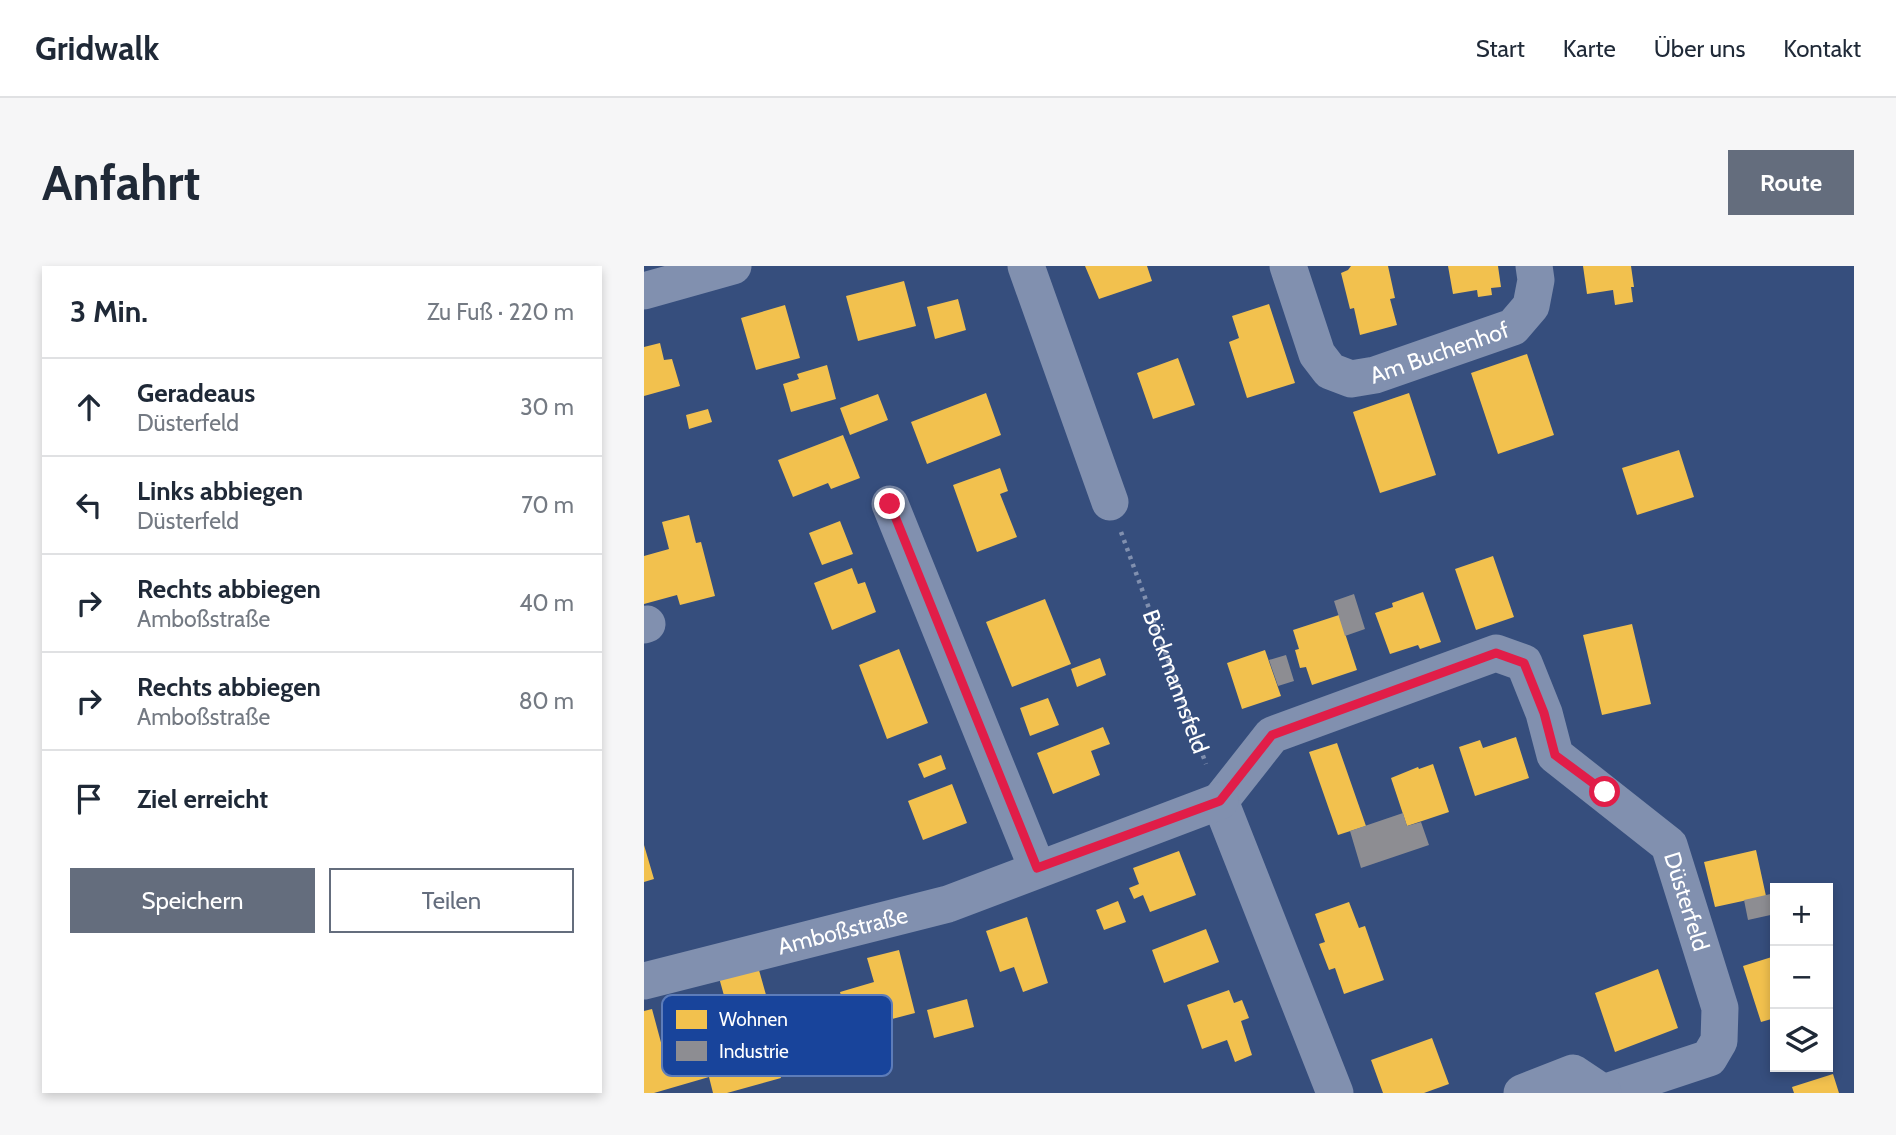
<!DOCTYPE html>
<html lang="de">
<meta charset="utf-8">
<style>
:root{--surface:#fff;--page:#f6f6f7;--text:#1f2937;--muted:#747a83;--line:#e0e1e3;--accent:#646d7d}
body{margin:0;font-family:Cabin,sans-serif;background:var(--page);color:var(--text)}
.controls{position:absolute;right:21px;bottom:21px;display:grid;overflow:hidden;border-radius:0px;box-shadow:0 4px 10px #0003}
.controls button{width:63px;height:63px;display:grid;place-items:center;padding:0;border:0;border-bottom:2px solid var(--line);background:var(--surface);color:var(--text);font:35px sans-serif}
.stop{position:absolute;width:21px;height:21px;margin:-16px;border:5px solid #e11d48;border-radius:50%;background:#fff}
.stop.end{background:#e11d48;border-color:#fff;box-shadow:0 2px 7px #0008}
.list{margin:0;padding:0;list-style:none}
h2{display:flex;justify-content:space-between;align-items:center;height:91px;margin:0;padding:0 28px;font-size:30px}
h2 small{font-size:23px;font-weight:400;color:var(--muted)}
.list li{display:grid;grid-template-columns:46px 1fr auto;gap:21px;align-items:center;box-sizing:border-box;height:98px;padding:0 28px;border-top:2px solid var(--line)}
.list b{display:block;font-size:26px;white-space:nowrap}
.list p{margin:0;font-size:23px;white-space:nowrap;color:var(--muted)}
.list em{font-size:23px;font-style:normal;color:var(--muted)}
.actions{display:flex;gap:14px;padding:21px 28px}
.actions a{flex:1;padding:16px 0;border:2px solid var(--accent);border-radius:0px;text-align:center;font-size:24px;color:var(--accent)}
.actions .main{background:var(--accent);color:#fff}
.icon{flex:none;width:38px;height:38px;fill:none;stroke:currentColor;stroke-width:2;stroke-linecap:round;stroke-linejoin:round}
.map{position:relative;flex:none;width:1210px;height:827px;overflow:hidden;border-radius:0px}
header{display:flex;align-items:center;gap:42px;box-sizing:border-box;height:98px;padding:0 35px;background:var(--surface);border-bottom:2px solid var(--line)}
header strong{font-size:33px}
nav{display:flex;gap:38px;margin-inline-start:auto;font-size:24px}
.intro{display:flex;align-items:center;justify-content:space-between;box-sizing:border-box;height:168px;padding:0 42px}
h1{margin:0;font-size:49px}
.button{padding:18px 32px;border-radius:0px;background:var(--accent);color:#fff;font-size:24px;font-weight:700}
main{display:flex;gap:42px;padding:0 42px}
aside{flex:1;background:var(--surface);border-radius:0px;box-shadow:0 4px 10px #0003}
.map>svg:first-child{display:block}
.homes{fill:#f2c14e}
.industry{fill:#8d8d92}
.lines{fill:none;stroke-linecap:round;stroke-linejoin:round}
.path{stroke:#8190af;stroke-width:4.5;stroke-dasharray:3.5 5;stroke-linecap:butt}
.minor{stroke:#8190af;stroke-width:37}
.route{stroke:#e11d48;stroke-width:9}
.labels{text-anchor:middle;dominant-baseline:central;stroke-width:7;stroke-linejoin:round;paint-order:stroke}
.street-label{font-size:23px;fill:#fff;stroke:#18449b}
.key{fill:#18449b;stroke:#5d7cb9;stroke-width:2}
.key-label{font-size:19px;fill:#fff}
</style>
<header>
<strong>Gridwalk</strong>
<nav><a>Start</a><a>Karte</a><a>Über uns</a><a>Kontakt</a></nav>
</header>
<div class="intro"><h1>Anfahrt</h1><a class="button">Route</a></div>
<main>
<aside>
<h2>3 Min.<small>Zu Fuß · 220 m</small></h2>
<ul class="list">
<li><svg class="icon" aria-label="ahead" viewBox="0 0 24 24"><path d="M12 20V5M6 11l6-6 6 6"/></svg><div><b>Geradeaus</b><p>Düsterfeld</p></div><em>30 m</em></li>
<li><svg class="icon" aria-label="left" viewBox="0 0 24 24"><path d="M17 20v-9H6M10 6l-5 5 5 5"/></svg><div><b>Links abbiegen</b><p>Düsterfeld</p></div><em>70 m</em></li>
<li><svg class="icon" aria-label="right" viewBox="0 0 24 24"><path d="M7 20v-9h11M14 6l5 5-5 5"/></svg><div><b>Rechts abbiegen</b><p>Amboßstraße</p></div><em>40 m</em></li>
<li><svg class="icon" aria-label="right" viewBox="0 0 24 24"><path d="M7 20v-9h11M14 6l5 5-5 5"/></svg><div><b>Rechts abbiegen</b><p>Amboßstraße</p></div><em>80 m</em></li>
<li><svg class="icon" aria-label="arrive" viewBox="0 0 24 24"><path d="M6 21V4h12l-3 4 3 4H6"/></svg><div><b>Ziel erreicht</b></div></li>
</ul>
<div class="actions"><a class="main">Speichern</a><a>Teilen</a></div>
</aside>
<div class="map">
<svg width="1210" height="827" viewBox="0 0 1210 827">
<rect width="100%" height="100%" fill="#364e7d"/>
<path class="homes" d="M441,0H503L508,15L455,33Z
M707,0H744L751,32L746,33L753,59L716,69L710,42L706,43L697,7L704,4Z
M804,0H854L857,21L847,22L848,29L834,31L833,24L809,28Z
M939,0H987L990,21H987L989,36L971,39L969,24L943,28Z
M260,15L272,60L214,75L202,30Z
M314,33L322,64L291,73L283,41Z
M625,38L651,117L603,132L585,76L595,72L588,50Z
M141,39L156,92L112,104L97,52Z
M16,77L20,94L28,93L36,120L0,130V81Z
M883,88L910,169L854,188L827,107Z
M534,92L551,139L509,153L493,107Z
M183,99L192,133L147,146L139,118L155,113L153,108Z
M342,127L357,169L283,198L267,156Z
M765,127L792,209L736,227L709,146Z
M234,128L244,154L206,169L196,142Z
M64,143L68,156L45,163L42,149Z
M199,169L216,212L187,223L184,217L149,231L134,194Z
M1035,184L1050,231L993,249L978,202Z
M356,202L364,225L356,228L373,271L333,286L309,219Z
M45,249L52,277L57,276L71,330L36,339L33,329L0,338V290L25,283L18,256Z
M196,255L209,288L178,299L165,267Z
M849,290L870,351L832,364L811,303Z
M208,302L214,318L221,316L232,346L188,364L170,317Z
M779,326L797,376L776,383L774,379L746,388L731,347L749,341L748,337Z
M401,333L427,398L368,421L342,356Z
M695,349L713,404L668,419L662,401L656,402L651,384L655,383L649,364Z
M988,358L1007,438L958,449L939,369Z
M255,383L284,457L243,473L215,399Z
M621,384L637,430L598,443L583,397Z
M456,392L462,409L433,421L427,403Z
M404,432L415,459L386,470L376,442Z
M459,461L466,478L447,485L456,509L409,528L393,487Z
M872,471L885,512L831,530L815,481L836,474L839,482Z
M693,477L722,560L694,569L665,486Z
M297,489L302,503L280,512L274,498Z
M789,498L805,546L763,560L747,512L774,501L775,503Z
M308,518L323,557L279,574L264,535Z
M0,579L10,613L0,616Z
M1112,584L1122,630L1071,641L1060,596Z
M535,585L552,629L506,646L499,629L490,633L485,622L495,618L489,602Z
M474,635L482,656L460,664L452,644Z
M705,636L715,662L721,660L740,714L700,728L691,702L685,704L675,678L681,676L671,648Z
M383,651L404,717L379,726L370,701L356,706L342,665Z
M562,663L575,696L520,717L508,684Z
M255,684L271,747L206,764L196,726L230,716L223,692Z
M1131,690V752L1117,756L1099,700Z
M113,697L128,750L89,762L74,708Z
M1014,703L1034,762L971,786L951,727Z
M585,724L590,737L598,734L605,752L597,755L608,789L591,796L583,774L558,783L543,739Z
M323,733L330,761L290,772L283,744Z
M8,743L22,795L58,785L56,780L123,762L137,812L83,827H69L65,811L10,827H0V745Z
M788,772L805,818L780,827H739L727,794Z
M1189,808L1195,827H1150L1148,821Z"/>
<path class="industry" d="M710,328L721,363L701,370L690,335Z
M642,389L650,415L634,420L625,394Z
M759,547L763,560L777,556L785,579L717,602L706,565Z
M1131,627V648L1104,654L1100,634Z"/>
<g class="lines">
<path class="path" id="s1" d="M477,266L562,498"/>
<g class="minor">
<path d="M382,0L466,236"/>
<path id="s2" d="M644,0L673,88L686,105L707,113L731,109L869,61L887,40L892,14L890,0"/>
<path d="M0,25L89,0"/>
<path d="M246,238L393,602"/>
<path d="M0,359L3,358"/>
<path id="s3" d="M576,535L628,469L852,387L880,397L900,447L911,489L1025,579L1076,742L1075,775L1065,792L959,827"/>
<path d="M576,535L691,827"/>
<path id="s4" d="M0,715L304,638L576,535"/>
<path d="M878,827L929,807L959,827"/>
</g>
</g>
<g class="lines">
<path class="route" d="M246,238L393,602L576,535L628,469L852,387L880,397L900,447L911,489L961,526"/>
</g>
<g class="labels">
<g class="street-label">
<text stroke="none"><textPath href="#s2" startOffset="229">Am Buchenhof</textPath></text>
<text stroke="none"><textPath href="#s1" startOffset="159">Böckmannsfeld</textPath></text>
<text stroke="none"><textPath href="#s3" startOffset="654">Düsterfeld</textPath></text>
<text stroke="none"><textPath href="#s4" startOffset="205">Amboßstraße</textPath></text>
</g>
</g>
<rect x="18" y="729" width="230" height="81" rx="10" class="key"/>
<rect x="32" y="744" width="31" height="19" fill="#f2c14e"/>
<rect x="32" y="775" width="31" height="20" fill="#8d8d92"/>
<g class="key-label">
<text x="75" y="760">Wohnen</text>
<text x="75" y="792">Industrie</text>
</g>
</svg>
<div class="controls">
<button>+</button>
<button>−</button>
<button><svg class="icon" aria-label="layers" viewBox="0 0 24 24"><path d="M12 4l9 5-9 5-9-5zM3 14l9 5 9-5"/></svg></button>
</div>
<div class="stop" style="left:961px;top:526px"></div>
<div class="stop end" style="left:246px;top:238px"></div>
</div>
</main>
